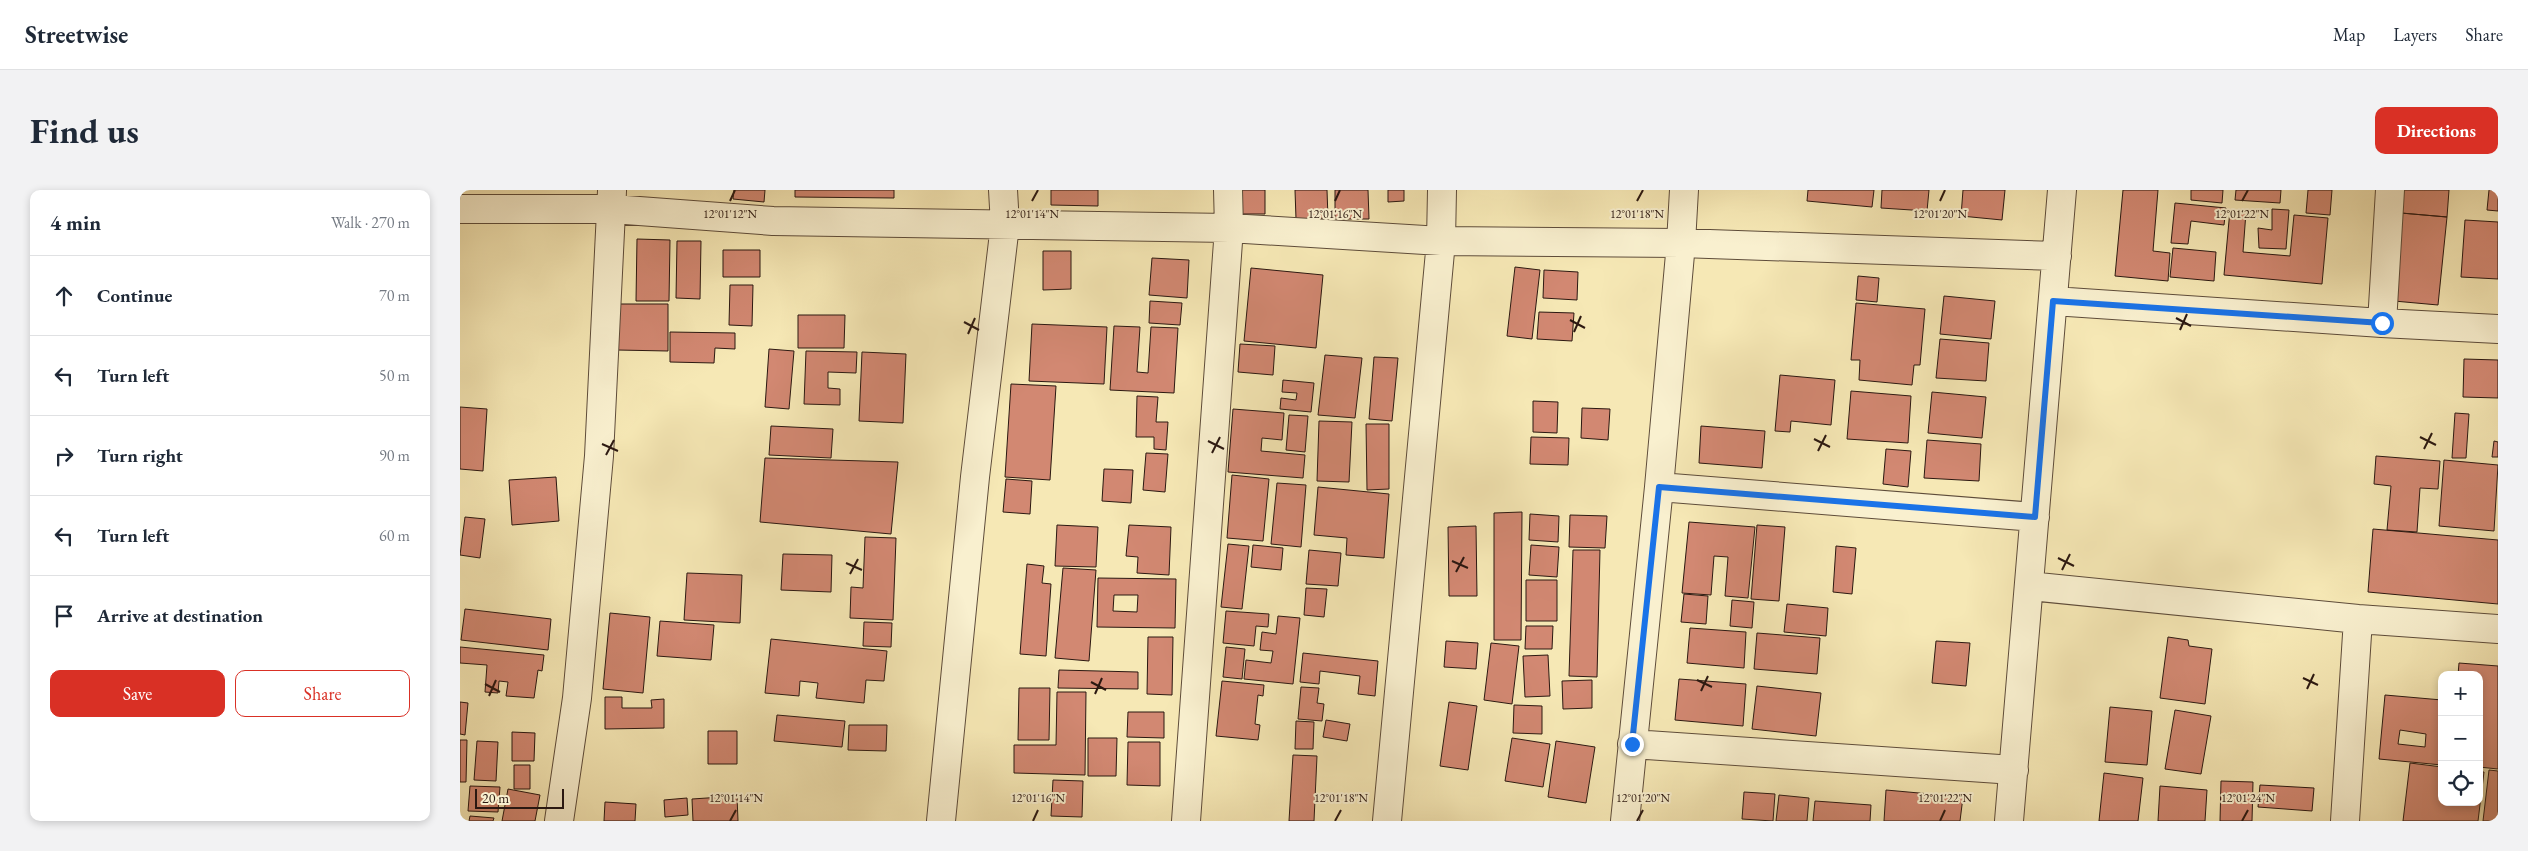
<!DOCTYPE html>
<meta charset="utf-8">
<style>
:root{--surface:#fff;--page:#f2f2f3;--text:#1f2937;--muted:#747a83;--line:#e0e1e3;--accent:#d93025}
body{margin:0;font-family:"EB Garamond",serif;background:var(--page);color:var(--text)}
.controls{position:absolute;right:15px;bottom:15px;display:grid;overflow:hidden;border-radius:10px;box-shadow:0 2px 8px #0003}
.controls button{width:45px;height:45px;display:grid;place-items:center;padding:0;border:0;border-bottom:1px solid var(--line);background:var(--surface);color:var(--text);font:25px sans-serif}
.scale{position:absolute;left:15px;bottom:12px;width:89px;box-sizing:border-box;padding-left:5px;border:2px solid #2b1811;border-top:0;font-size:14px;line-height:18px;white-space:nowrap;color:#2b1811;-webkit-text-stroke:4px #f9f0cf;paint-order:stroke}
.stop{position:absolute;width:15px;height:15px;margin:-11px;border:4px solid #1a73e8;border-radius:50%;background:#fff}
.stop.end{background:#1a73e8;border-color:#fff;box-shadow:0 1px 5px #0008}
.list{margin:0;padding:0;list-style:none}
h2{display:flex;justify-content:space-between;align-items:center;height:65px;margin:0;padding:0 20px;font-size:21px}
h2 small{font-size:16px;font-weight:400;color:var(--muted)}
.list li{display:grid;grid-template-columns:32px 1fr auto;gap:15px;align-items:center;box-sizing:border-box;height:80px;padding:0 20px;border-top:1px solid var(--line)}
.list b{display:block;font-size:19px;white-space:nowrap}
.list em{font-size:16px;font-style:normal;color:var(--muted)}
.actions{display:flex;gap:10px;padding:15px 20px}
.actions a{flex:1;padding:11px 0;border:1px solid var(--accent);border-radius:10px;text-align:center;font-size:18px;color:var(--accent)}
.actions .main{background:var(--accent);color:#fff}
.icon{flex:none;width:28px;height:28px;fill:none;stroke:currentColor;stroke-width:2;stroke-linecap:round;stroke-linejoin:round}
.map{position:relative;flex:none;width:2038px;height:631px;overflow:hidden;border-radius:10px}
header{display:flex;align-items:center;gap:30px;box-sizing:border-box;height:70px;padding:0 25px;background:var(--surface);border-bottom:1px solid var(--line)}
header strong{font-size:24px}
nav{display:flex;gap:28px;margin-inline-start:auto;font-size:18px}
.intro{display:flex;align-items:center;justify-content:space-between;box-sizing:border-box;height:120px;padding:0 30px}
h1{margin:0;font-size:35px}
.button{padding:12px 22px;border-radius:10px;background:var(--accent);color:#fff;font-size:18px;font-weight:700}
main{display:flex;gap:30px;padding:0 30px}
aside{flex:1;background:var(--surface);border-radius:10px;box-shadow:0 2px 8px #0003}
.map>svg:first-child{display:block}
.building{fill:#d28872;stroke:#2b1811;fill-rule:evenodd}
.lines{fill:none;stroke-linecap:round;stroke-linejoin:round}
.minor-casing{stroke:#5e4c3a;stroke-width:30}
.minor{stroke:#f9f0cf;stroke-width:28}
.route{stroke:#1a73e8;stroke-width:6}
.ticks{fill:none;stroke:#2b1811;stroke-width:2}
.ticks-label{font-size:12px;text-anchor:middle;fill:#2b1811;stroke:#f9f0cf;stroke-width:4;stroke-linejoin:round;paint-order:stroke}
</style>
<header>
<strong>Streetwise</strong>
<nav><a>Map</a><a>Layers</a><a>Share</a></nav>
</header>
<div class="intro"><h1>Find us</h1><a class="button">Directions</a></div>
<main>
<aside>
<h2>4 min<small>Walk · 270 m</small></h2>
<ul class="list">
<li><svg class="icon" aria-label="ahead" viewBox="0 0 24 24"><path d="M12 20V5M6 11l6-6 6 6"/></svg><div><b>Continue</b></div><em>70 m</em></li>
<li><svg class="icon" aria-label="left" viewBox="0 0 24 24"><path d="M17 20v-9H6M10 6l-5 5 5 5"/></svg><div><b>Turn left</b></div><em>50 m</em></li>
<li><svg class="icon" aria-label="right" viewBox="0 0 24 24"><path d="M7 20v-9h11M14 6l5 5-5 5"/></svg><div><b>Turn right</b></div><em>90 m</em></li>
<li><svg class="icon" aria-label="left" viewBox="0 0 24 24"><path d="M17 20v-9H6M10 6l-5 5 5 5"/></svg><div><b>Turn left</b></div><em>60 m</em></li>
<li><svg class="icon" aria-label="arrive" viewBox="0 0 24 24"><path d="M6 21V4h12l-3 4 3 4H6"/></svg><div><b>Arrive at destination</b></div></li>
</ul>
<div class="actions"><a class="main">Save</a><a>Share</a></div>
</aside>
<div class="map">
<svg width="2038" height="631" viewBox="0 0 2038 631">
<rect width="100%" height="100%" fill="#f6e8b5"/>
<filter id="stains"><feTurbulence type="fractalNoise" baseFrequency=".004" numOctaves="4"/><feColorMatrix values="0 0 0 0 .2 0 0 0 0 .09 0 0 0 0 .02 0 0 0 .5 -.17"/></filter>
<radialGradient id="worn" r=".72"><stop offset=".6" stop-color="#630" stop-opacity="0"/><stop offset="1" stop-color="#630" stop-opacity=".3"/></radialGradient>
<path class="building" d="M274,0H305L304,12L273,9Z
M335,0H434V8L335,7Z
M591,0H638V16L591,15Z
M775,0H805V24H775Z
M835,0H867L868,28L836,29Z
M875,0H908L909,29H875Z
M928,0H944V11L928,12Z
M1348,0H1414L1412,17L1347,11Z
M1422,0H1469L1467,21L1421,18Z
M1503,0H1545L1542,30L1501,26Z
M1663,0H1698L1693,61L1710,63L1708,91L1655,86Z
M1731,0H1763L1762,13L1731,10Z
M1776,0H1821L1820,13L1775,10Z
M1848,0H1872L1870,25L1846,23Z
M1943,0H1989L1987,27L1941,23Z
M2029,0H2038V21L2027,20Z
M1715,13L1766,18L1764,35L1731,31L1728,54L1711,53Z
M1812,19L1829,20L1826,59L1799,58L1798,38L1812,40Z
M1770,20L1786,22L1783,62L1830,66L1834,25L1868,28L1862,94L1764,85Z
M1941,23L1987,27L1978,115L1934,111Z
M2005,30L2038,32V89L2001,87Z
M177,49L210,50L209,111H176Z
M217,51H241L240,109L216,108Z
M1713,58L1756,62L1754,91L1710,87Z
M263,60H300V87H263Z
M583,61H611V99L583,100Z
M692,68L729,70L727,108L689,105Z
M1055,77L1080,80L1072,149L1047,146Z
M791,78L863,85L856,158L784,151Z
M1084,80L1118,82L1117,110L1083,108Z
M1398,86L1419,88L1417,112L1396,110Z
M270,95H293L292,136L269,135Z
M1484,106L1535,111L1531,149L1480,144Z
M690,111L722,113L720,135L689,133Z
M1396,113L1465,119L1460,175H1454L1452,195L1399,190L1400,170H1391Z
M158,114H208V161L157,160Z
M1079,122L1114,123L1112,151L1077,149Z
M338,125H385L384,158H338Z
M572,134L647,137L644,194L569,191Z
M654,136L680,137L677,182L688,183L691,137L718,138L714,203L650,200Z
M210,142L275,143V159L255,158L254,173L210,172Z
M1480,149L1529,153L1526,191L1476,188Z
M780,154L815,156L813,185L778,182Z
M309,159L334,161L329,219L305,217Z
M346,161L397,162L396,183L368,182V198L380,199V215L344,214Z
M402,162L446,164L443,233L399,231Z
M865,165L902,168L895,228L858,225Z
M914,167L938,168L932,231L909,229Z
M2004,169L2038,170V208L2003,207Z
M1320,185L1375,190L1371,235L1331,231L1330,242L1315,241Z
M823,190L854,193L851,222L820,219L821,208L836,210L837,203L822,202Z
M551,194L596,196L590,290L545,287Z
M1391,201L1451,206L1448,253L1387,249Z
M1472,202L1526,207L1522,248L1468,243Z
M677,206L698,207L696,232H708L706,260L694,259V247H676Z
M1073,211L1098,212L1097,243L1073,242Z
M0,217L27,219L23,281L0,279Z
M1122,218L1150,219L1148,250L1121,248Z
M773,219L824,223L822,250L802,248L801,261L845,265L843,288L768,282Z
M1995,223L2009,224L2006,268H1992Z
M829,225L848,226L845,262L826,260Z
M859,231L892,232L889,292L857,291Z
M906,234H929V299L907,300Z
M311,236L373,239L371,268L309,265Z
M1241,236L1305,241L1302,278L1239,273Z
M1071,247L1109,248L1108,275L1070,274Z
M1467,250L1521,254L1519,291L1464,288Z
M2034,251L2038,252V267H2032Z
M1426,259L1451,261L1448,297L1423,294Z
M686,263L708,264L705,302L683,300Z
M1916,266L1980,271L1978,299L1960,298L1957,342L1927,340L1931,296L1914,294Z
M305,268L438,272L431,344L300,332Z
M1984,270L2038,275L2034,341L1979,336Z
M644,279L673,280L671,313L642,311Z
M772,285L809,289L803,351L767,348Z
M96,287L99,331L52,335L49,290Z
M546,289L572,291L570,324L543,322Z
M817,293L846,295L841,357L811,354Z
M858,297L929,304L924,368L886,365L887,348L854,345Z
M1062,322L1061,450H1034V323Z
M1070,324L1099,326L1098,352L1069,350Z
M1110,325L1147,326L1145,358L1109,357Z
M5,327L25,329L20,368L0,365Z
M1229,332L1295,337L1288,408L1265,406L1268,367L1254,366L1251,405L1222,403Z
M597,335L638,337L636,377L595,376Z
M669,335L711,337L709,385L677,383L678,367L666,366Z
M1297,335L1325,337L1319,411L1291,409Z
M1016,336L1017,406H989L988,337Z
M1913,339L2038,350V414L1908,402Z
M405,347L436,348L433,430L390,428L391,397L403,398Z
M768,354L789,356L782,419L761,417Z
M793,355L823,358L821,380L791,377Z
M1071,355L1099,357L1097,387L1069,385Z
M1376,356L1396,358L1392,404L1373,402Z
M849,360L881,363L878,396L846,394Z
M1113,360H1140L1137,487L1109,486Z
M323,364L372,365L371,402L321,400Z
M567,374L584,376L582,393L591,394L586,466L560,464Z
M603,378L636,380L629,471L595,468Z
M227,383L282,385L280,433L224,430Z
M638,388L716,389L715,438L637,437ZM654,405H678L677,422L653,421Z
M1066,390H1097V431H1066Z
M846,398L867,399L864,427L844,425Z
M1224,404L1248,406L1246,434L1221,432Z
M1272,410L1294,412L1292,438L1270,436Z
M1327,414L1368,418L1366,446L1324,442Z
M5,419L91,429L88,460L1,450Z
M766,421L809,424L808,437L796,436L794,456L763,453Z
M150,423L190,427L183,503L143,499Z
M818,426L840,428L833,494L784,489L786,470L811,473L813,461L800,460L802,442L816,444Z
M200,431L254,435L251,470L197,466Z
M404,432L432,433L431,457L403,456Z
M1066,436H1093L1092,459H1065Z
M1230,438L1286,442L1284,478L1227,473Z
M1297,443L1360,448L1357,484L1294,479Z
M688,447H713L712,505L687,504Z
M1708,447L1728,450L1729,456L1752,459L1745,514L1700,508Z
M311,449L427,461L424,491L406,490L404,513L356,508L358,493L340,491L339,506L305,503Z
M986,451L1018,453L1016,479L984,477Z
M1476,451L1510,453L1506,496L1472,493Z
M1031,453L1059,456L1052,514L1024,510Z
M0,457L84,465L82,481L78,480L74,508L46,506L48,492L39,491L38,503L25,502L27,475L0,473Z
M766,457L785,459L782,489L763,487Z
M843,463L918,471L915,506L898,504L900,486L860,481L859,494L840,492Z
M1088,465L1090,506L1065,507L1063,466Z
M1999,473L2038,476V579L2019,577V485H1998Z
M599,480L678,482V499L598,498Z
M1219,489L1286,494L1283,536L1215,530Z
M1132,490V518L1103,519L1102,491Z
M762,491L804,495L803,506L798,505L795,534L800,535L798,550L756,546Z
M1297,496L1361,503L1356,546L1292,539Z
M841,497L859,498L857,513L864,514L862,531L838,529Z
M559,498H590L589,550H558Z
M597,502H626L625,585L554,583V555H596Z
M1925,505L1982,510V575L1919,569ZM1940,540L1966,544L1965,557L1938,554Z
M145,507H162V518H192L191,510L204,509V538L145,539Z
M0,512L8,513L5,545L0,544Z
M989,512L1017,516L1008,580L980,576Z
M1054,515L1082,516V544L1053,543Z
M1650,517L1692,521L1687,575L1645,572Z
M1715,520L1751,526L1741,584L1705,579Z
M668,522H704V548L667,547Z
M317,525L385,531L382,557L314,551Z
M866,530L890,534L887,551L863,547Z
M836,531L854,532L853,559H835Z
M389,535H427L426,561L388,560Z
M248,541H277V574H248Z
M52,542L75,543L74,571H52Z
M628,548H657L656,586H628Z
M1052,548L1090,554L1083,597L1045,591Z
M0,550H7L6,592H0Z
M17,551L38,552L36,591L14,590Z
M1096,551L1135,557L1126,613L1088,607Z
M668,552H700V596L667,595Z
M833,565L857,566L854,631H829Z
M1950,573L1982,577V612H2019V582H2024L2018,631H1943Z
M54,575H70V599H54Z
M2029,580L2038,581V631H2023Z
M1644,583L1683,588L1678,631H1639Z
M593,590L623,591L622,627L591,626Z
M1761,591L1793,592L1792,631H1760Z
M1800,595L1854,598L1852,621L1798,617Z
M10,596L40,597L38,622L8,621Z
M1700,596L1747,600L1745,631H1698Z
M48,599L80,605L75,631H42Z
M1426,600L1503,607L1500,631H1424Z
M1284,602L1315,604L1313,631L1282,629Z
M1319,605L1349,608L1347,631H1316Z
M277,606L278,631H233L232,609Z
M227,608L228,625L205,627L204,610Z
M1355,611L1411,615L1410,631H1353Z
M145,612L176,614L175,631H144Z
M10,626L34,628L33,631H9Z"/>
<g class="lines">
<defs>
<path id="minor" d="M0,19H152L313,31L769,38L981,51L1221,53L1597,66
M1593,111L1922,133L2038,139
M1922,133L1930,0
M1199,297L1575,327
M1569,396L1898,429L2038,439
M1172,554L1554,580
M99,631L117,508L139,266L152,1
M481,631L515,287L545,35L543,0
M726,631L769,38L768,0
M927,631L981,51L982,0
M1165,631L1199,297L1221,53L1224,0
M1549,631L1602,0
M1885,631L1898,429"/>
</defs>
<use href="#minor" class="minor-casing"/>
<use href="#minor" class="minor"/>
</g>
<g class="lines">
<path class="route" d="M1172,554L1199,297L1575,327L1593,111L1922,133"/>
</g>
<path class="ticks" d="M270,11L275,0M572,11L578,0M875,11L880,0M1177,11L1183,0M1480,11L1485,0M1782,11L1788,0M1716,128L1731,136M1110,130L1125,138M504,132L519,140M1720,140L1727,124M1114,142L1121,126M508,144L515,128M1960,247L1976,255M1354,249L1370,257M748,251L764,259M142,254L158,261M1964,259L1972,243M1358,261L1366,245M752,263L760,247M146,265L154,250M1598,368L1614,376M992,371L1008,378M386,373L402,380M1602,380L1610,364M996,382L1004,367M390,384L398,369M1843,488L1858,495M1237,490L1252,497M631,492L646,500M25,494L40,502M1847,499L1854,484M1241,501L1248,486M635,504L642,488M29,506L36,490M270,631L276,620M573,631L578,620M875,631L881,620M1177,631L1183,620M1480,631L1485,620M1782,631L1788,620"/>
<g class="ticks-label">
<text x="875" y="28">12°01'16"N</text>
<text x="1177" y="28">12°01'18"N</text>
<text x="270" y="28">12°01'12"N</text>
<text x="572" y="28">12°01'14"N</text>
<text x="1480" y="28">12°01'20"N</text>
<text x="1782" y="28">12°01'22"N</text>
<text x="276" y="612">12°01'14"N</text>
<text x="578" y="612">12°01'16"N</text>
<text x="881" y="612">12°01'18"N</text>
<text x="1183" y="612">12°01'20"N</text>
<text x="1485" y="612">12°01'22"N</text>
<text x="1788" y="612">12°01'24"N</text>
</g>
<rect width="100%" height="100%" filter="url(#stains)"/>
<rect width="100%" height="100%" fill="url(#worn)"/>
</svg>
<div class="controls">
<button>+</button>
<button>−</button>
<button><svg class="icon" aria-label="locate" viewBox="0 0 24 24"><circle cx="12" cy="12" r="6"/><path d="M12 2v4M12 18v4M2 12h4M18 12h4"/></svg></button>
</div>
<div class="scale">20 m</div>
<div class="stop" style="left:1922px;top:133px"></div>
<div class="stop end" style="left:1172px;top:554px"></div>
</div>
</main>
